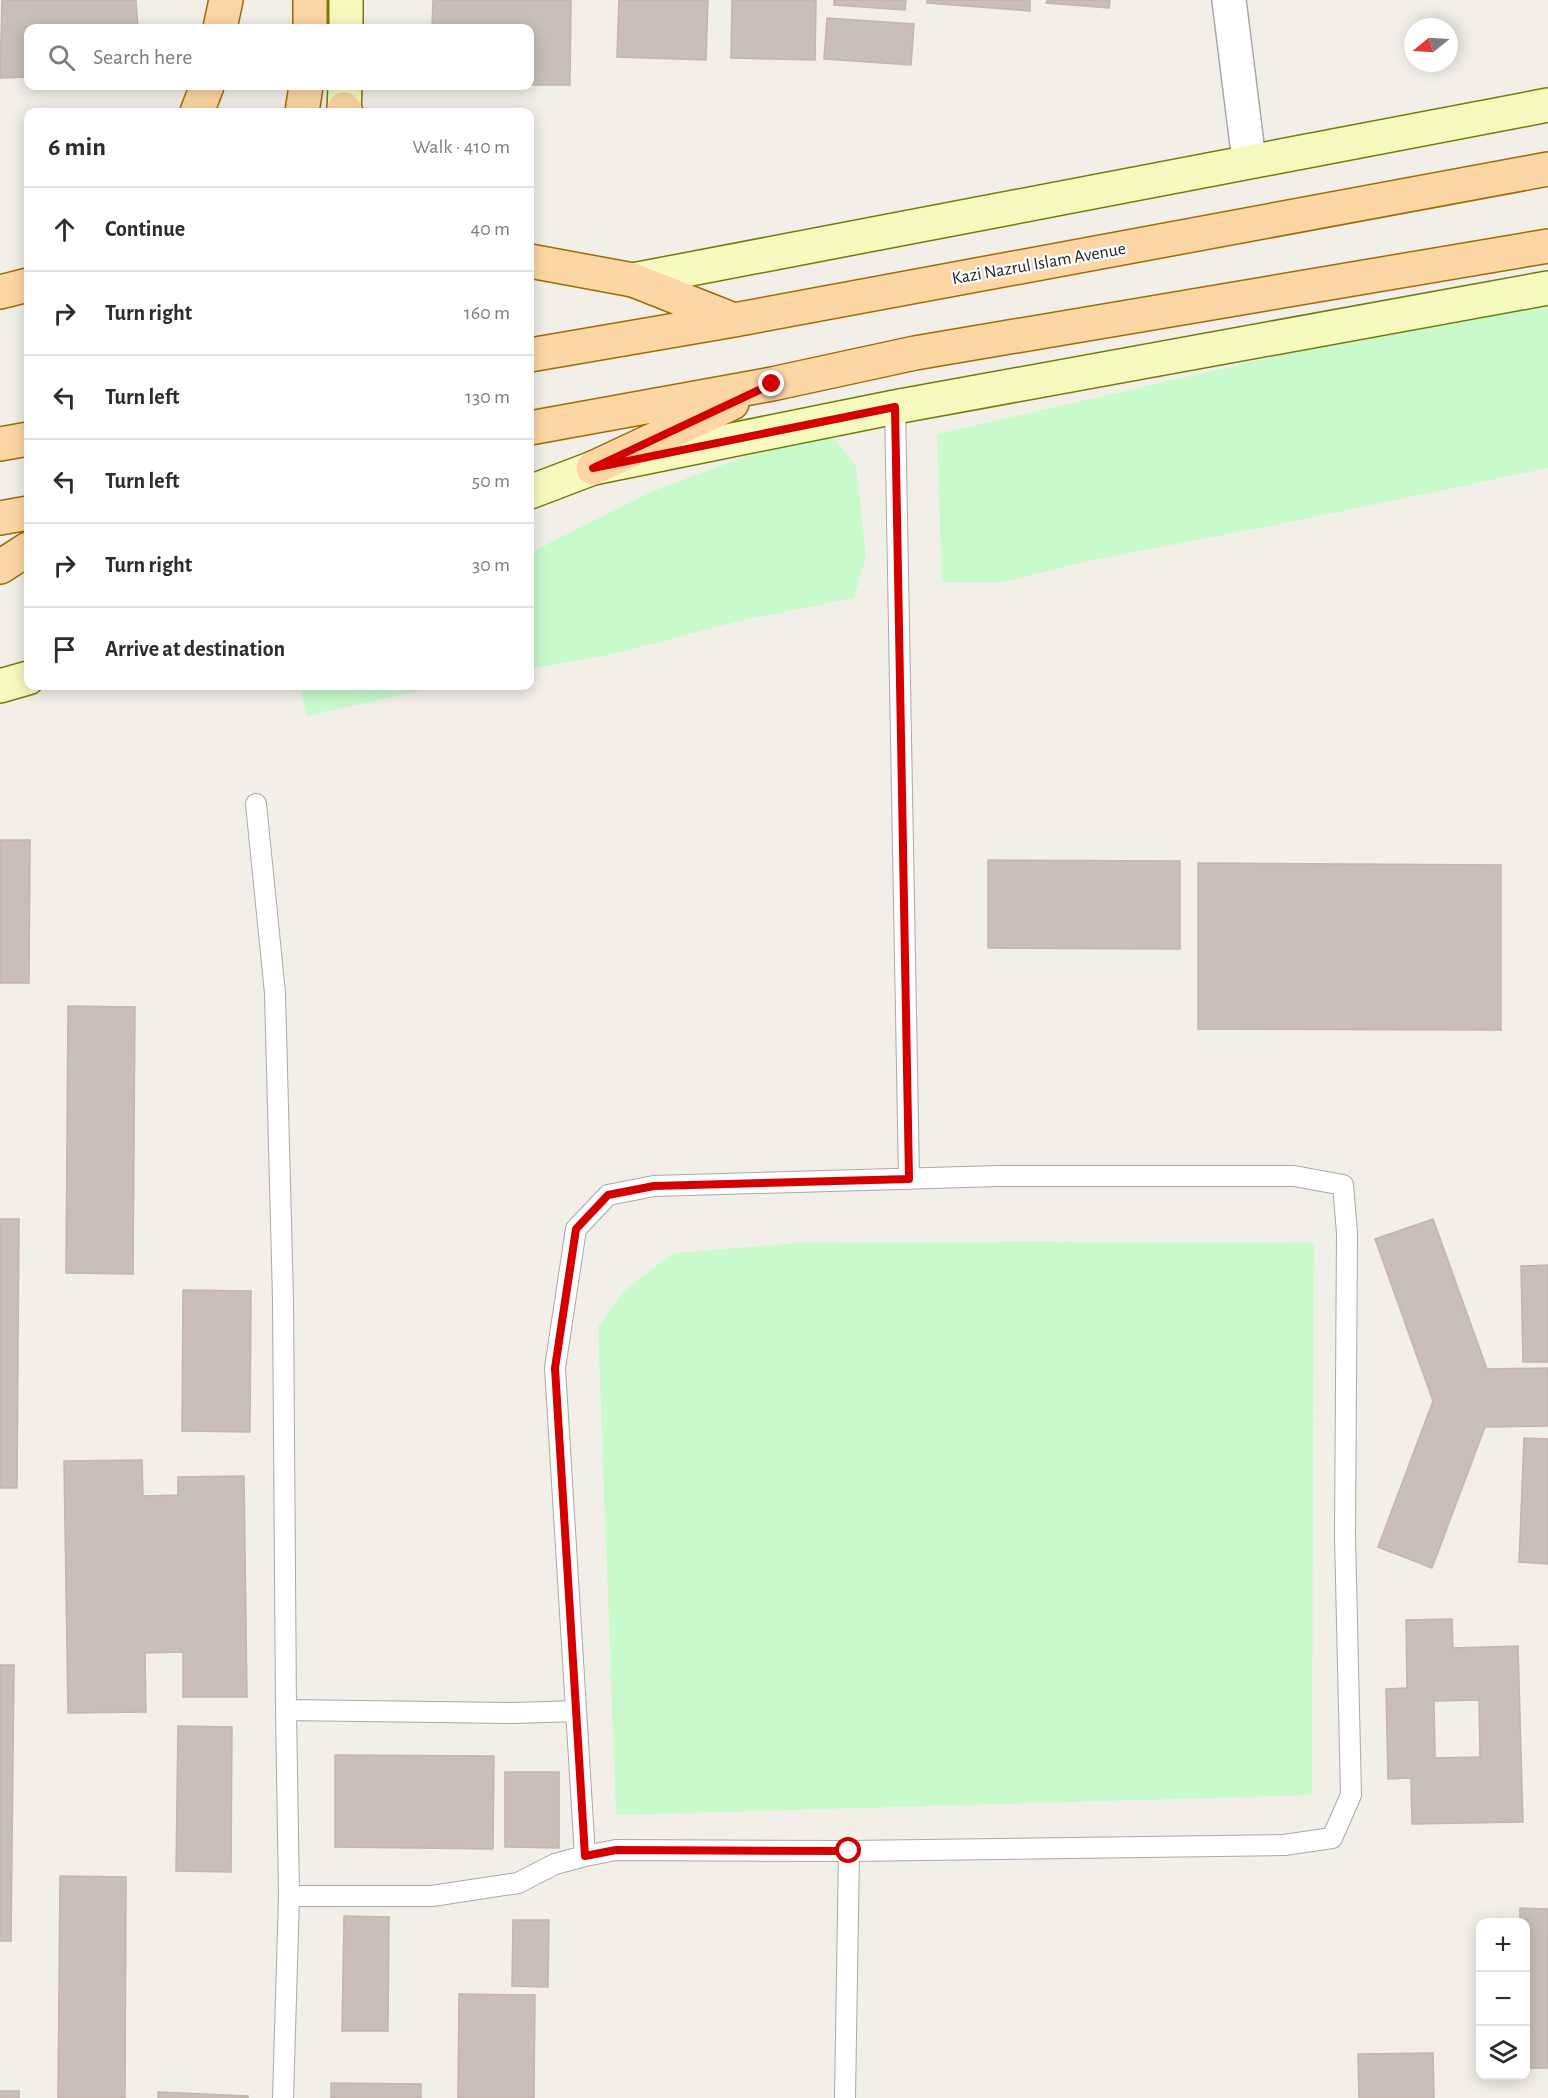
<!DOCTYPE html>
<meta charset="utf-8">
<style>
:root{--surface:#fff;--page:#f2f2f3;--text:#2b2b33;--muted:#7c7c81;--line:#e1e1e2}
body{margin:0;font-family:"Alegreya Sans",sans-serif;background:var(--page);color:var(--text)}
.controls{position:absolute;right:18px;bottom:18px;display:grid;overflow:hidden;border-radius:12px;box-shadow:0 3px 15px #0003}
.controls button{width:54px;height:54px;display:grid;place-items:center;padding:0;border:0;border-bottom:2px solid var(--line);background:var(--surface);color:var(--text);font:30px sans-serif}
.compass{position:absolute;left:1404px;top:18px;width:54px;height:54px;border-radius:50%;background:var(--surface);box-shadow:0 3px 15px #0003;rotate:252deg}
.stop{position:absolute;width:18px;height:18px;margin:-14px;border:4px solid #d40000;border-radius:50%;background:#fff}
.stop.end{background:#d40000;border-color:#fff;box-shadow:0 2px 6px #0008}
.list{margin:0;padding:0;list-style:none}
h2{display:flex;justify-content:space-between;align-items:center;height:78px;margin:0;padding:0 24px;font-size:26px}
h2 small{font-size:20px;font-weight:400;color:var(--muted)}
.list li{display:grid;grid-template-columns:39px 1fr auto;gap:18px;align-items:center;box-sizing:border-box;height:84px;padding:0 24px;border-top:2px solid var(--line)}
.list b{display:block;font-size:22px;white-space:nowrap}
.list em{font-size:20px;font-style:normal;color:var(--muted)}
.icon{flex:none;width:33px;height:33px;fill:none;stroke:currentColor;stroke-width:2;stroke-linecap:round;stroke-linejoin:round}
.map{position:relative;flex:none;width:1548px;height:2098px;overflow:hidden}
.search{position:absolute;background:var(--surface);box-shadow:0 3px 15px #0003;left:24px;top:24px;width:510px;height:66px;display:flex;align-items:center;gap:15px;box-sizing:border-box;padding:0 21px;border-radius:12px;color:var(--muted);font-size:22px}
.panel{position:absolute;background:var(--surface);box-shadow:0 3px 15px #0003;left:24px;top:108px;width:510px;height:582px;border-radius:12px}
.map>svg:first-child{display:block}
.park{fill:#c8facc}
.building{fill:#c7bfb8;stroke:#c4b6ab;stroke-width:1.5;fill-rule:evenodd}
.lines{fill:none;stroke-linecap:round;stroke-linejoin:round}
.lane-casing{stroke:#a9a9a9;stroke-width:22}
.street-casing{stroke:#a9a9a9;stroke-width:36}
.secondary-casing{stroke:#707d05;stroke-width:36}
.primary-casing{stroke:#a06b00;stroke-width:36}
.lane{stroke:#fff;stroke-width:20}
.street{stroke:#fff;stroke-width:33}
.secondary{stroke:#f7fabf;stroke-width:33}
.primary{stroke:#fcd6a4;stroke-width:33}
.route{stroke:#d40000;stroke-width:8}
.labels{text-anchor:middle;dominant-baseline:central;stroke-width:4.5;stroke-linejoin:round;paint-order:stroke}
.street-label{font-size:18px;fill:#222;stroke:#fff}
</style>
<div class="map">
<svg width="1548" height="2098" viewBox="0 0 1548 2098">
<rect width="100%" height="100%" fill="#f2efe9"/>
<path class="park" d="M1548,294V468L1271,526L1097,559L1003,582H942L937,434Z
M834,438L856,466L866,556L854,598L743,620L613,654L530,669V553L653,491L760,451Z
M300,686H441L307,716Z
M1046,1242L1314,1243L1312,1795L616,1815L598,1327L623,1292L673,1253L800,1243Z"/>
<path class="building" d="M2,0H136L138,28H28V77L0,78Z
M433,0H571L570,85H530V28H432Z
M619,0H708L706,60L617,57Z
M732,0H816L815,60L731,58Z
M834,0H906L905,10L834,5Z
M927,0H1030V11L927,3Z
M1047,0H1110L1109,8L1046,3Z
M827,18L914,24L911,65L824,59Z
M0,840H30L29,983H0Z
M988,860L1180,861V949L988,948Z
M1198,863L1501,865V1030L1198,1029Z
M68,1006L135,1007L133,1274L66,1273Z
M0,1219H19L17,1488H0Z
M1433,1219L1487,1369L1548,1368V1426L1485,1427L1432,1568L1378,1547L1433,1401L1375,1239Z
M1548,1265V1362H1523L1521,1266Z
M183,1290L251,1291L250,1432L182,1431Z
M1524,1438L1548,1439V1564L1519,1562Z
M142,1460L143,1496L178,1495V1477L244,1476L247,1697H183V1652L145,1653L146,1712L68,1713L64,1461Z
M1452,1619L1453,1648L1518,1646L1523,1822L1412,1824L1411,1778L1388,1779L1386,1689L1407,1688L1406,1620ZM1479,1700L1480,1757L1435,1758L1434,1701Z
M0,1665H14L11,1941H0Z
M178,1726L232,1727L231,1872L176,1871Z
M335,1755L494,1756L493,1849L335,1847Z
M505,1772H559V1848L505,1847Z
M60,1876L126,1877L125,2098H58Z
M1520,1908L1548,1909V2068H1526V1922H1520Z
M344,1916L389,1917L388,2031H342Z
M513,1920H549L548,1987L512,1986Z
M459,1994L535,1995L534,2098H458Z
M1433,2053L1434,2098H1359L1358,2054Z
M331,2083L421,2084V2098H331Z
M0,2091H19V2098H0Z
M158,2092L248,2096V2098H158Z"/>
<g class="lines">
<defs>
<path id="lane" d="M895,407L909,1179
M256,804L275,993L283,1299L286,1710
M1000,1176H1294L1343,1185L1347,1233L1345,1536L1351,1795L1332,1838L1284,1845L849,1851L616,1850L585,1856L555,1368L576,1229L608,1195L654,1186Z
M576,1711L513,1713L286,1710L289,1896H432L518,1883L555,1864L585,1856
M283,2098L289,1896
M845,2098L849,1851"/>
<path id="street" d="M1229,0L1249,161"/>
<path id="secondary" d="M346,28V0
M344,112L345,86
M633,280L1548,105
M530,492L593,468L895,407L1548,288
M0,686L28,678"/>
<path id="primary" d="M220,28L226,0
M310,28V0
M344,109L346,112
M197,112L207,86
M302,112L306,86
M530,261L633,280L734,320
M0,292L28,285
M530,355L734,320L1548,169
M530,428L772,384L915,353L1548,246
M0,444L28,439
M593,468L732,403
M0,518L28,513
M0,567L28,549"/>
</defs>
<use href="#lane" class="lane-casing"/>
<use href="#street" class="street-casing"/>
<use href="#secondary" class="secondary-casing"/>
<use href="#primary" class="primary-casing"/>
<use href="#lane" class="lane"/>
<use href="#street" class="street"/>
<use href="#secondary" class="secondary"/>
<use href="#primary" class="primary"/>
</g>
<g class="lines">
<path class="route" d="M772,384L593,468L895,407L909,1179L654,1186L608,1195L576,1229L555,1368L585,1856L616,1850L849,1851"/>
</g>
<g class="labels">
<g class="street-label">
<text transform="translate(1039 264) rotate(-10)">Kazi Nazrul Islam Avenue</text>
</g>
</g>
</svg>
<div class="controls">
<button>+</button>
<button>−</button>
<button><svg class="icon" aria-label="layers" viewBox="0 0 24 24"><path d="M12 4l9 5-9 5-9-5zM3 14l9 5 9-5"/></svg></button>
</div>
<svg class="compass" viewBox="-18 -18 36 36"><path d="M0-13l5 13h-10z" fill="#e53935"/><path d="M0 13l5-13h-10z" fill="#7c7c81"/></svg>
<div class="stop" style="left:849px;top:1851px"></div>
<div class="stop end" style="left:772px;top:384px"></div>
<div class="search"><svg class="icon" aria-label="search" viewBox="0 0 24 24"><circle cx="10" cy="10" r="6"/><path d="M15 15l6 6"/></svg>Search here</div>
<section class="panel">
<h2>6 min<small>Walk · 410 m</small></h2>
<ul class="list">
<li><svg class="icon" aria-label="ahead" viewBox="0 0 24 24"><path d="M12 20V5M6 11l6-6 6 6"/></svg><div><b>Continue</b></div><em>40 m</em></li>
<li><svg class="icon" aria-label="right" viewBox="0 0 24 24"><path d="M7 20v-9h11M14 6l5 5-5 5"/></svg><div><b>Turn right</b></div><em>160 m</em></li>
<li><svg class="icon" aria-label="left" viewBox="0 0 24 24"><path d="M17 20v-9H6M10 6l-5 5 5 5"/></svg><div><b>Turn left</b></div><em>130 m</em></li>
<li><svg class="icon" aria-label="left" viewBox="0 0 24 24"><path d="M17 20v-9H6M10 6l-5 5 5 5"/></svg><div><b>Turn left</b></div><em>50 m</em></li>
<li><svg class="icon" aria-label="right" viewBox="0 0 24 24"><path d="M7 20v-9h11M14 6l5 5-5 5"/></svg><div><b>Turn right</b></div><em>30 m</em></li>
<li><svg class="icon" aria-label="arrive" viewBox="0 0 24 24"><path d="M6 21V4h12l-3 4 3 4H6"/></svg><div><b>Arrive at destination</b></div></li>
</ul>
</section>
</div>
